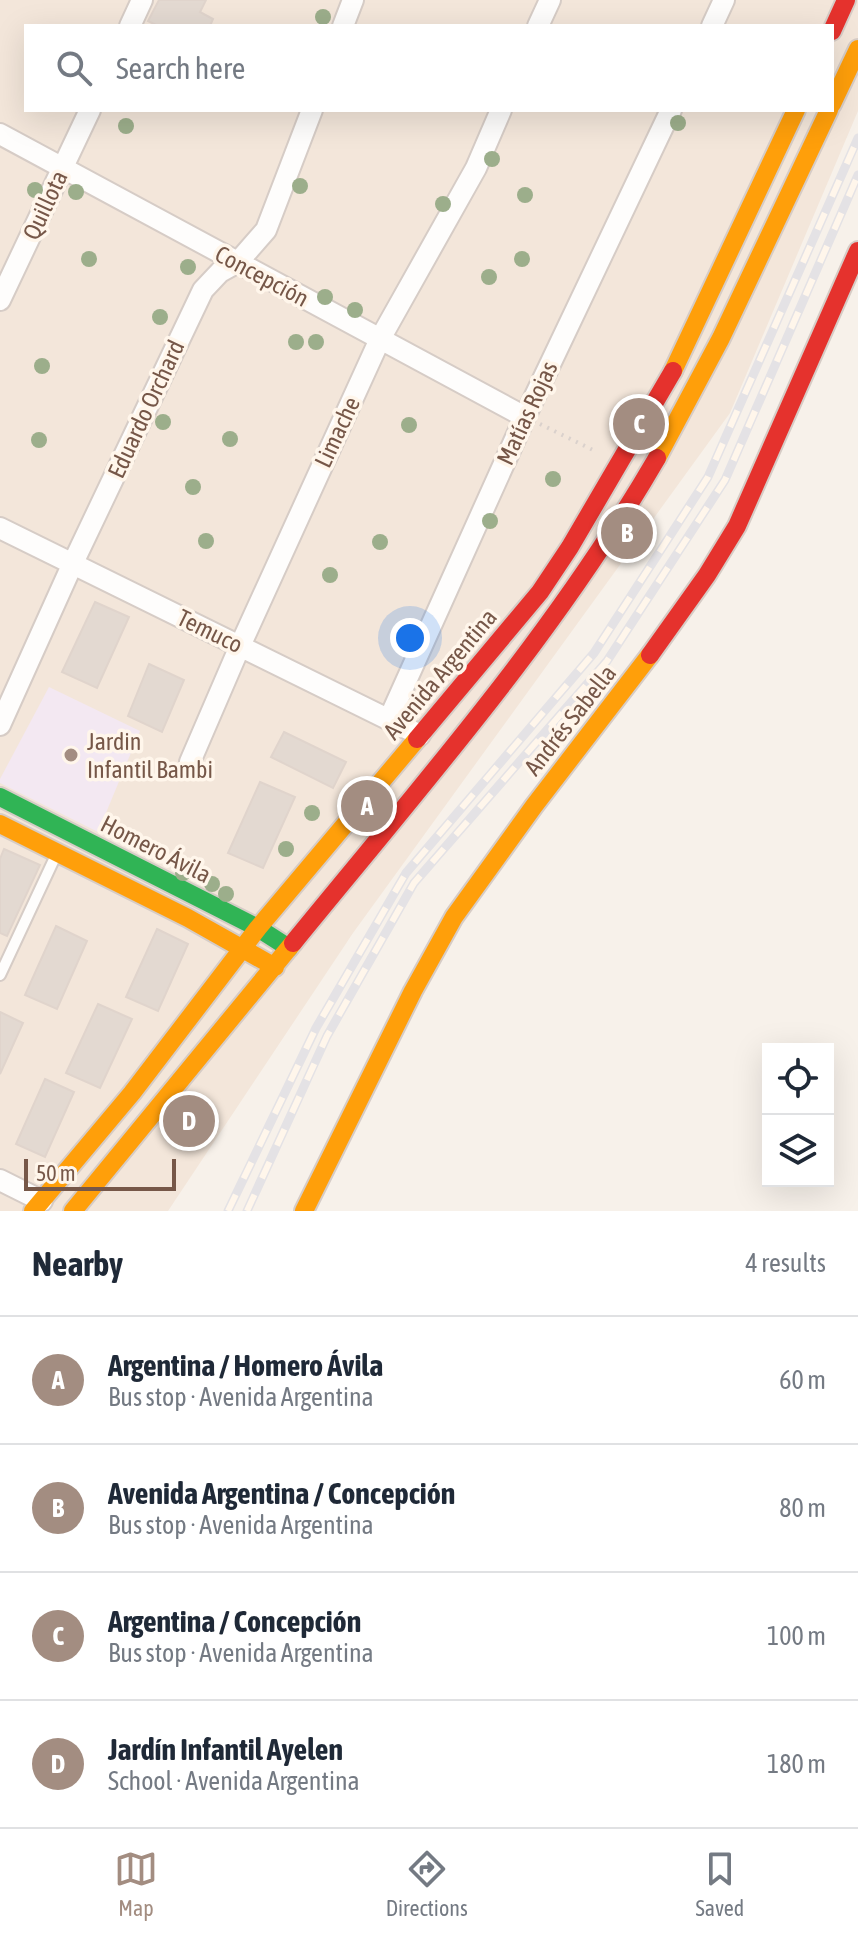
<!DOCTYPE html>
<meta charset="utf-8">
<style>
:root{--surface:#fff;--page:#f6f6f7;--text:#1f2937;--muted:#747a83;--line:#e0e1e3;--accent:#a38d81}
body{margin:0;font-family:"Asap Condensed",sans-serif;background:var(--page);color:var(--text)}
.controls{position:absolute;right:24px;bottom:24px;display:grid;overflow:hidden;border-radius:0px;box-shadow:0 8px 32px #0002}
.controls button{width:72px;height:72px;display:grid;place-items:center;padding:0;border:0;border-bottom:2px solid var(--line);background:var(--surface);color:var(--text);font:40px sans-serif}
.scale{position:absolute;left:24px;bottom:20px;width:152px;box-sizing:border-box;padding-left:8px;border:4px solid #765748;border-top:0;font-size:22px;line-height:28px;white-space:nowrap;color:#765748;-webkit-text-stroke:6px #fff6eb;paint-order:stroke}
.you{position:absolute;left:410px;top:638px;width:28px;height:28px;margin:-20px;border:6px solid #fff;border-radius:50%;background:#1a73e8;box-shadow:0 0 0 12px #1a73e833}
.badge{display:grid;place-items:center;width:52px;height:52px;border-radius:50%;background:var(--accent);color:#fff;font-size:26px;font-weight:700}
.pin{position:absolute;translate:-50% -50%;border:4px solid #fff;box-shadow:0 2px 8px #0006}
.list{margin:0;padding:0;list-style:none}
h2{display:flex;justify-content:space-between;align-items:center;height:104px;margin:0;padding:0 32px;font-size:34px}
h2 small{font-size:26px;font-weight:400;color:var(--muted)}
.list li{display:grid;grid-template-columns:52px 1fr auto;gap:24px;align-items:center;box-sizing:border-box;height:128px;padding:0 32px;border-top:2px solid var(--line)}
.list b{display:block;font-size:30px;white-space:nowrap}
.list p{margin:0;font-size:26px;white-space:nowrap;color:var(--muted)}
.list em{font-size:26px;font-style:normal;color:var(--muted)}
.icon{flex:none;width:44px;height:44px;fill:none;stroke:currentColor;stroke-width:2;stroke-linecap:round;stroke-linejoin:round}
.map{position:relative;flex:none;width:858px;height:1211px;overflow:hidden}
.search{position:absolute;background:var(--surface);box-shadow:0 8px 32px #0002;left:24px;right:24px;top:24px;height:88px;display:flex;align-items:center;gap:20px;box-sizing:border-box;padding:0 28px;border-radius:0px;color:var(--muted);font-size:30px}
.sheet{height:616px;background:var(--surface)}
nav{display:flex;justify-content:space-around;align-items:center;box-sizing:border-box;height:112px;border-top:2px solid var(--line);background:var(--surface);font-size:22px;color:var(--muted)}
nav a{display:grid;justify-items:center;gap:4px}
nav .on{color:var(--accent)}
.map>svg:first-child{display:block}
.residential{fill:#f3e6da;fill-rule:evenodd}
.education{fill:#f3e8f2}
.building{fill:#e3d9d1;stroke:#e0d4cc;stroke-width:2}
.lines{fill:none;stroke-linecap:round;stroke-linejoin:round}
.lane-casing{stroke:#d6ccc6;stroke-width:14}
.street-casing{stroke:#d6ccc6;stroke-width:24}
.fast-casing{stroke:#d6ccc6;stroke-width:22}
.slow-casing{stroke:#d6ccc6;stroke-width:22}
.jam-casing{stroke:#d6ccc6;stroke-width:22}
.path{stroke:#dad1cc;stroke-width:4;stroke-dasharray:2 6;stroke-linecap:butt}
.lane{stroke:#fefdfc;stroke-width:10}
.street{stroke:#fefdfc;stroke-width:20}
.fast{stroke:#30b455;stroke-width:18}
.slow{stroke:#ff9f0a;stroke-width:18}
.jam{stroke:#e5322d;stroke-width:18}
.rail-casing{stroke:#e4e2e5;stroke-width:9}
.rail{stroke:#fff6eb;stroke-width:6;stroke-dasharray:18;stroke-linecap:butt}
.tree{fill:#9cae8b}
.poi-dot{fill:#a38d81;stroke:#fff6eb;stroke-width:3}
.labels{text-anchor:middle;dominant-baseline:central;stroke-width:7;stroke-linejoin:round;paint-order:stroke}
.street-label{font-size:24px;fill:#765748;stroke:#fff6eb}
.poi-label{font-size:24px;fill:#765748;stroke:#fff6eb;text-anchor:start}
</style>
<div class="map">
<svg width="858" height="1211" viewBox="0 0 858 1211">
<rect width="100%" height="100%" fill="#f7f1ea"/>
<path class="residential" d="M0,0H858V111L730,413L353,933L168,1211H0ZM26,26H832V110H26Z"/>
<path class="education" d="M49,687L140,731L98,832L0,783V779Z"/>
<path class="building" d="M159,0H206L200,12L213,19L210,26H158L148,21Z
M95,602L129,617L97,688L62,672Z
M149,664L184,680L162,732L128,716Z
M284,732L346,762L333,788L271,757Z
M260,782L295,797L263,868L228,853Z
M4,849L40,865L7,936L0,933V859Z
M56,926L87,941L57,1009L25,995Z
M157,929L188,944L158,1011L126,997Z
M98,1004L132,1019L100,1088L66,1073Z
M0,1012L23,1023L0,1074Z
M45,1079L74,1092L45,1157L16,1144Z"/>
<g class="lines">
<defs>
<path id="lane" d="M0,975L57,853"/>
<path id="street" d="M130,26L142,0
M343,26L353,0
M538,26L550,0
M712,26L724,0
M0,134L525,417
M0,300L90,110
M0,528L420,735
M389,719L525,417L671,110
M0,725L73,563L203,290L220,272L238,262L266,230L312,110
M190,762L240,646L380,339L476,168L501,110
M0,1180L42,1201"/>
<path id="fast" d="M0,797L258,928L289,948"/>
<path id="slow" d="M832,104L858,49
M673,371L796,110
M657,458L721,338L829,110
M0,824L188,918L275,967
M33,1211L132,1093L258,928L417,739
M73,1211L293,943
M304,1211L413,991L454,917L534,806L650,655"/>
<path id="jam" d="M832,31L846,0
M650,655L707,575L737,526L858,251
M417,739L540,592L570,547L673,371
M293,943C421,786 555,634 657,458"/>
</defs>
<use href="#lane" class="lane-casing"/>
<use href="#street" class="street-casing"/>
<use href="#fast" class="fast-casing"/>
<use href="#slow" class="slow-casing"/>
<use href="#jam" class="jam-casing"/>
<path class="path" d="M540,424L597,452"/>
<use href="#lane" class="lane"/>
<use href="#street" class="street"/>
<use href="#fast" class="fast"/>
<use href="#slow" class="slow"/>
<use href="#jam" class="jam"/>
<defs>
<path id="rail" d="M228,1211L316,1028L406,873L594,653L708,477L858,138
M247,1211L327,1036L414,883L607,661L725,480L858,175"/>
</defs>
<use href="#rail" class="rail-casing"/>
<use href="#rail" class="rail"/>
</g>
<g class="tree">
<circle cx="323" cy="17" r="8"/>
<circle cx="678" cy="123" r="8"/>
<circle cx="126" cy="126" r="8"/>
<circle cx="492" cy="159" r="8"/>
<circle cx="300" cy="186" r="8"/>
<circle cx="35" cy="190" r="8"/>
<circle cx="76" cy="192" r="8"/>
<circle cx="525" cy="195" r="8"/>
<circle cx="443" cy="204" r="8"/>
<circle cx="89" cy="259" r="8"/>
<circle cx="522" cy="259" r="8"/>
<circle cx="188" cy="267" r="8"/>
<circle cx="489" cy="277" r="8"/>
<circle cx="325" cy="297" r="8"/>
<circle cx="355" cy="310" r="8"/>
<circle cx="160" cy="317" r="8"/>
<circle cx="296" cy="342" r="8"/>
<circle cx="316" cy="342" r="8"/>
<circle cx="42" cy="366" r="8"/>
<circle cx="163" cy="422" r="8"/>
<circle cx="409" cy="425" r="8"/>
<circle cx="230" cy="439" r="8"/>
<circle cx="39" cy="440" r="8"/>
<circle cx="553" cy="479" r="8"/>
<circle cx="193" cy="487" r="8"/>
<circle cx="490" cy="521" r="8"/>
<circle cx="206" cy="541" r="8"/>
<circle cx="380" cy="542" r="8"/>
<circle cx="330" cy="575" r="8"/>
<circle cx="312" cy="813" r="8"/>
<circle cx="286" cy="849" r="8"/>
<circle cx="183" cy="873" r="8"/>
<circle cx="212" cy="884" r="8"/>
<circle cx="226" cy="894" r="8"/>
</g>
<circle class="poi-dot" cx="71" cy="755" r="8"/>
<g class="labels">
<g class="street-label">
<text transform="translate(45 205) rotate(-65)">Quillota</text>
<text transform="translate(262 276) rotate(28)">Concepción</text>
<text transform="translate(146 409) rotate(-65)">Eduardo Orchard</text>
<text transform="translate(527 413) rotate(-65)">Matías Rojas</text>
<text transform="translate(337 432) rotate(-65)">Limache</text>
<text transform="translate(210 631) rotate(26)">Temuco</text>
<text transform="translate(440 674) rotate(-50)">Avenida Argentina</text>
<text transform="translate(570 720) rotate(-52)">Andrés Sabella</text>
<text transform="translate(156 849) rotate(27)">Homero Ávila</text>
</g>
<g class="poi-label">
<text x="87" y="741">Jardin<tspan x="87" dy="28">Infantil Bambi</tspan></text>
</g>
</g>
</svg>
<div class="controls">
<button><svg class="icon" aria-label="locate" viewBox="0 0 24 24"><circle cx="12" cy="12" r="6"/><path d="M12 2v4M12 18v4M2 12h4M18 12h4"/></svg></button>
<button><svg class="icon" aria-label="layers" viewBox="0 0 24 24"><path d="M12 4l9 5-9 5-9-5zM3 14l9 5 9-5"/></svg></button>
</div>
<div class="scale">50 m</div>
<div class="you"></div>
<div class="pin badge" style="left:367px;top:806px">A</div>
<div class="pin badge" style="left:627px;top:533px">B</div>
<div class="pin badge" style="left:639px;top:424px">C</div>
<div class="pin badge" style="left:189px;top:1121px">D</div>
<div class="search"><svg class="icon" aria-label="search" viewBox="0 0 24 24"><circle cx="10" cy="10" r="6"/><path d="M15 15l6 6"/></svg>Search here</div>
</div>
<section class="sheet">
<h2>Nearby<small>4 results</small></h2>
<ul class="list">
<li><span class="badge">A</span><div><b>Argentina / Homero Ávila</b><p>Bus stop · Avenida Argentina</p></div><em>60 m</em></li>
<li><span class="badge">B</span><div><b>Avenida Argentina / Concepción</b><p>Bus stop · Avenida Argentina</p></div><em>80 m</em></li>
<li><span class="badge">C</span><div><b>Argentina / Concepción</b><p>Bus stop · Avenida Argentina</p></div><em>100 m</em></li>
<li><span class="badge">D</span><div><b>Jardín Infantil Ayelen</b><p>School · Avenida Argentina</p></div><em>180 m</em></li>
</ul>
</section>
<nav>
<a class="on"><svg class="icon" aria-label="map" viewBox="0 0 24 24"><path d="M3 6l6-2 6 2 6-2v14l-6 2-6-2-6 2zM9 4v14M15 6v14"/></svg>Map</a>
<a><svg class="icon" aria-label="directions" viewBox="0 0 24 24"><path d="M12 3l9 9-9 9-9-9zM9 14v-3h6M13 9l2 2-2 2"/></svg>Directions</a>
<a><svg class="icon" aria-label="saved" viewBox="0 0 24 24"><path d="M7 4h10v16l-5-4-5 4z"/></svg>Saved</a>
</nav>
